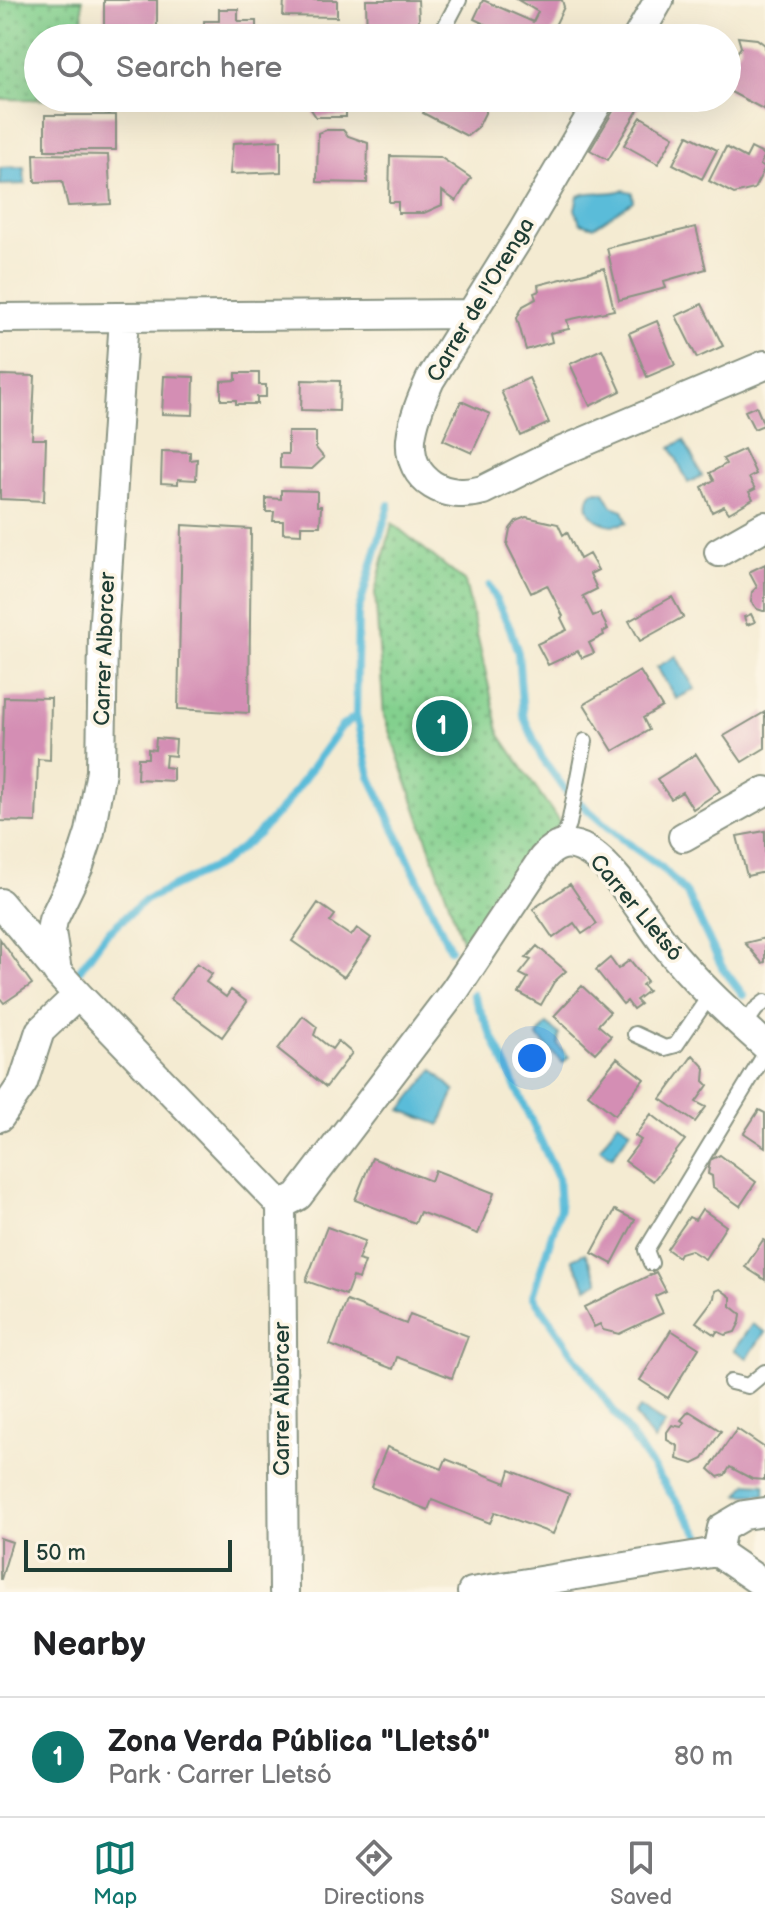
<!DOCTYPE html>
<meta charset="utf-8">
<style>
:root{--surface:#fff;--page:#f6f6f6;--text:#202124;--muted:#757577;--line:#e0e0e0;--accent:#0f766e}
body{margin:0;font-family:"Balsamiq Sans",sans-serif;background:var(--page);color:var(--text)}
.scale{position:absolute;left:24px;bottom:20px;width:208px;box-sizing:border-box;padding-left:8px;border:4px solid #1f3d34;border-top:0;font-size:22px;line-height:28px;white-space:nowrap;color:#1f3d34;-webkit-text-stroke:6px #fcf5e5;paint-order:stroke}
.you{position:absolute;left:532px;top:1058px;width:28px;height:28px;margin:-20px;border:6px solid #fff;border-radius:50%;background:#1a73e8;box-shadow:0 0 0 12px #1a73e833}
.badge{display:grid;place-items:center;width:52px;height:52px;border-radius:50%;background:var(--accent);color:#fff;font-size:26px;font-weight:700}
.pin{position:absolute;translate:-50% -50%;border:4px solid #fff;box-shadow:0 2px 8px #0006}
.list{margin:0;padding:0;list-style:none}
h2{display:flex;justify-content:space-between;align-items:center;height:104px;margin:0;padding:0 32px;font-size:34px}
h2 small{font-size:26px;font-weight:400;color:var(--muted)}
.list li{display:grid;grid-template-columns:52px 1fr auto;gap:24px;align-items:center;box-sizing:border-box;height:120px;padding:0 32px;border-top:2px solid var(--line)}
.list b{display:block;font-size:30px;white-space:nowrap}
.list p{margin:0;font-size:26px;white-space:nowrap;color:var(--muted)}
.list em{font-size:26px;font-style:normal;color:var(--muted)}
.icon{flex:none;width:44px;height:44px;fill:none;stroke:currentColor;stroke-width:2;stroke-linecap:round;stroke-linejoin:round}
.map{position:relative;flex:none;width:765px;height:1592px;overflow:hidden}
.search{position:absolute;background:var(--surface);box-shadow:0 8px 32px #0002;left:24px;right:24px;top:24px;height:88px;display:flex;align-items:center;gap:20px;box-sizing:border-box;padding:0 28px;border-radius:44px;color:var(--muted);font-size:30px}
.sheet{height:224px;background:var(--surface)}
nav{display:flex;justify-content:space-around;align-items:center;box-sizing:border-box;height:112px;border-top:2px solid var(--line);background:var(--surface);font-size:22px;color:var(--muted)}
nav a{display:grid;justify-items:center;gap:4px}
nav .on{color:var(--accent)}
.map>svg:first-child{display:block}
.grass{fill:url(#grass-dots);stroke:#518661;stroke-width:2}
.water{fill:#5abcd9;stroke:#3c7c86;stroke-width:2}
.lines{fill:none;stroke-linecap:round;stroke-linejoin:round}
.stream{stroke:#5abcd9;stroke-width:8}
.building{fill:#d48eb4}
.service-casing{stroke:#8a9483;stroke-width:18}
.minor-casing{stroke:#8a9483;stroke-width:32}
.service{stroke:#fff;stroke-width:14}
.minor{stroke:#fff;stroke-width:28}
.labels{text-anchor:middle;dominant-baseline:central;stroke-width:7;stroke-linejoin:round;paint-order:stroke}
.street-label{font-size:22px;fill:#1f3d34;stroke:#fcf5e5}
</style>
<div class="map">
<svg width="765" height="1592" viewBox="0 0 765 1592">
<defs>
<pattern id="grass-dots" width="8" height="8" patternUnits="userSpaceOnUse" patternTransform="scale(2)"><rect width="8" height="8" fill="#83d08e"/><path d="M2 2h.1M6 6h.1" fill="none" stroke="#6baa75" stroke-width="1.8" stroke-linecap="round"/></pattern>
</defs>
<rect width="100%" height="100%" fill="#fcf5e5"/>
<filter id="ink" filterUnits="userSpaceOnUse"><feTurbulence type="fractalNoise" baseFrequency=".0125" numOctaves="2"/><feDisplacementMap in="SourceGraphic" scale="16" xChannelSelector="R" yChannelSelector="G"/><feConvolveMatrix kernelMatrix="1 2 1 2 8 2 1 2 1" color-interpolation-filters="sRGB"/></filter>
<filter id="wash" filterUnits="userSpaceOnUse"><feTurbulence type="fractalNoise" baseFrequency=".006" numOctaves="4" result="noise"/><feDisplacementMap in="SourceGraphic" scale="32" xChannelSelector="R" yChannelSelector="G"/><feGaussianBlur stdDeviation="1.8" result="paint"/><feColorMatrix in="noise" values="0 0 0 0 0 0 0 0 0 0 0 0 0 0 0 0 0 1.4 0 .05"/><feComposite in="paint" operator="in"/></filter>
<g filter="url(#wash)">
<rect width="100%" height="100%" fill="#f4ebd2"/>
<path class="grass" d="M0,0H82L83,38H38V98L84,100L0,99Z
M392,523L465,582L500,735L560,823L463,943L384,716L375,592Z"/>
<path class="water" d="M24,167L25,184L0,185V168Z
M622,190L632,192L633,201L594,227L580,223L575,209L578,196C593,189 607,196 622,190Z
M684,440L702,476L688,483L671,447Z
M599,491L604,492L612,506L623,510L627,522C607,532 576,514 592,492Z
M676,656L695,689L676,699L657,667Z
M547,1024L559,1034L558,1045L569,1057L563,1063L537,1036Z
M433,1070L455,1091L440,1125L401,1110Z
M618,1122L631,1130L612,1157L600,1148Z
M585,1253L599,1281L587,1288L572,1259Z
M752,1324L765,1332L747,1358L734,1350Z
M640,1408L665,1424L654,1441L635,1415Z
M748,1483L765,1484V1495H739Z"/>
<g class="lines">
<path class="stream" d="M489,586L510,628L518,653L523,715L542,758L566,791L618,836L662,868L687,894L722,967L743,995
M356,716L370,776L450,949
M79,971L106,934L145,900L222,863L257,835L285,805L341,727L356,716L358,612L389,505
M473,995L558,1178L560,1208L533,1296L700,1535"/>
</g>
<g id="blocks">
<path class="building" d="M104,0H157V38H121L120,29L104,30Z
M284,0H337V17L283,16Z
M366,0H418L420,38H367Z
M483,0L533,22L538,12L518,0H562L564,7L549,38H514L474,19Z
M219,9H238V21H256V38H204V21H219Z
M472,28L489,38H467Z
M738,37L757,39L765,45V110L727,90L732,74L730,62L741,47Z
M294,98H346V117H316L307,103L294,101Z
M432,98H479L478,100L486,104L485,113L478,127L467,136L423,113Z
M621,98L644,100L608,160L590,150Z
M45,115H116V150H45Z
M641,117L674,136L658,164L624,145Z
M326,130H343L348,136L368,143L367,183L317,182L318,133Z
M688,135L717,150L702,179L673,164Z
M281,140V172L230,174L233,143Z
M726,147L746,158L751,148L765,155L760,165L765,168L754,189L734,194L709,181Z
M34,154L108,155L111,204L68,206L62,181L35,182Z
M390,156L440,157L471,178L456,201L442,191V205L424,213H398V202H389Z
M696,227L706,269L664,281L666,288L619,300L607,248Z
M604,268L614,310L567,320L569,329L550,333L552,342L526,350L517,318L523,306L536,299L534,293L539,291L538,285Z
M702,304L723,346L697,358L676,316Z
M657,321L675,365L647,377L629,333Z
M602,349L621,391L590,406L570,364Z
M236,373H259V385H266V397H257V404H236V400H221V381L236,380Z
M0,375L35,376L32,439H46L44,501L0,499Z
M164,376L194,377L193,415L162,414Z
M529,378L549,423L521,436L501,391Z
M302,380L340,381L339,411L301,410Z
M461,401L490,414L472,453L443,440Z
M756,406L764,425L754,429L745,411Z
M288,432H316V448L324,458L312,469L280,468V454H288Z
M744,449L756,474L749,478L755,489L749,492L753,499L729,513L724,506L712,512L702,487L714,480L710,473L726,464L723,459Z
M162,451L190,452V460L197,459L196,480L178,479V484L161,483Z
M281,490L317,491V506H321L320,526H301V534L283,533V521H273L274,512H266V498L281,499Z
M526,517L558,524L563,535L567,532L580,559L589,554L598,570L590,574L597,589L583,596L593,616L600,613L608,629L603,632L604,635L589,643L594,653L582,658L578,651L548,665L537,644L567,630L561,618L563,616L547,585L531,593L507,545L510,529L516,521Z
M182,525L251,529L249,713L178,709Z
M765,564V611H763L757,609L751,602L752,592L757,587L749,572Z
M672,597L683,617L640,641L629,621Z
M751,614L755,622L747,625L744,617Z
M640,671L662,707L643,718L649,730L613,751L584,704Z
M4,697L51,698L50,760L38,759L36,822L0,821Z
M765,712V748L742,762L724,736Z
M156,738L176,740L175,756L166,755L165,767L173,768V781L137,779L138,758H148V749L155,750Z
M696,754L720,791L693,809L682,792L671,799L657,779Z
M765,831V872L747,876L737,836Z
M570,884L597,924L582,934L574,923L553,938L533,909Z
M318,903L335,915L330,922L351,936L357,928L371,938L344,977L292,941Z
M765,938V962L762,963L745,943Z
M0,939L32,984L4,1003L0,998Z
M537,946L566,971L554,982L541,1005L519,993L528,978L520,974L531,960L526,958Z
M610,958L618,969L630,960L647,981L642,985L648,991L636,1000L640,1004L633,1009L627,1001L623,1004L596,970Z
M197,963L212,974L206,982L226,997L231,990L247,1002L222,1037L170,999Z
M582,986L610,1012L598,1025L611,1036L595,1053L554,1016Z
M303,1016L317,1027L314,1035L332,1049L338,1041L352,1053L326,1087L278,1049Z
M693,1055L705,1068L704,1081L708,1085L696,1102L706,1107L695,1122L661,1099Z
M617,1058L644,1079L615,1115L588,1094Z
M759,1110L765,1113V1147L744,1133Z
M651,1114L685,1140L653,1181L625,1161L641,1140L635,1136Z
M720,1155L756,1182L740,1206L713,1187L712,1176L708,1174L710,1160Z
M372,1158L431,1181L435,1170L494,1193L478,1234L420,1212L415,1223L355,1200Z
M702,1209L726,1226L705,1259L690,1250L680,1253L678,1257L667,1249L689,1217L695,1220Z
M615,1210L635,1220L612,1264L592,1253Z
M327,1227L365,1241L358,1260L365,1262L359,1279L353,1277L346,1295L306,1281Z
M763,1240L765,1241V1280L745,1267Z
M656,1272L666,1291L655,1296L663,1313L619,1334L603,1330L600,1324L594,1327L584,1307Z
M720,1289L731,1297V1306L741,1314L740,1322L735,1332L725,1335L717,1331L715,1335L696,1322L714,1298L715,1291Z
M347,1301L406,1324L410,1314L468,1336L452,1378L397,1357L393,1369L330,1345Z
M671,1330L699,1348L668,1398L640,1380Z
M689,1411L721,1431L703,1459L693,1464L677,1459L678,1446L667,1440V1432L672,1425L681,1427L685,1423L681,1420Z
M737,1429L765,1448V1480L752,1479L730,1467L725,1475L718,1477L709,1469Z
M387,1447L442,1469L446,1459L506,1483L510,1470L569,1494L553,1534L495,1512L490,1523L432,1500L428,1510L371,1487Z
M0,1538L12,1542L1,1579H0Z"/>
</g>
</g>
<g filter="url(#ink)">
<use href="#blocks" fill-opacity="0" stroke="#8a9483" stroke-width="2"/>
<g class="lines">
<defs>
<path id="service" d="M439,38L459,0
M561,844L569,824L585,741
M744,1026L756,1009L765,1002
M635,1034L665,1048L676,1045L710,995
M651,1263L646,1250L765,1054
M731,1382L748,1386L765,1372"/>
<path id="minor" d="M637,38L659,0
M601,98L521,234L430,380C422,398 413,419 411,439C408,482 447,501 483,490L553,455L765,365
M0,318L470,314
M124,318L103,636L101,771L90,832L79,866L53,920L51,931L57,972L78,995L281,1205L298,1196L455,990L543,858C555,844 569,840 586,850C614,865 645,918 665,944C695,982 729,1013 765,1045
M719,552L765,526
M683,837L765,791
M0,903L56,970
M0,1117L23,1083L40,1031L78,995
M281,1205L284,1592
M717,1552L722,1528L744,1515L765,1512
M472,1592L717,1552L765,1585"/>
</defs>
<use href="#service" class="service-casing"/>
<use href="#minor" class="minor-casing"/>
<use href="#service" class="service"/>
<use href="#minor" class="minor"/>
</g>
</g>
<g class="labels">
<g class="street-label">
<text transform="translate(481 300) rotate(-59)">Carrer de l'Orenga</text>
<text transform="translate(105 649) rotate(-88)">Carrer Alborcer</text>
<text transform="translate(636 908) rotate(50)">Carrer Lletsó</text>
<text transform="translate(282 1399) rotate(-90)">Carrer Alborcer</text>
</g>
</g>
</svg>
<div class="scale">50 m</div>
<div class="you"></div>
<div class="pin badge" style="left:442px;top:726px">1</div>
<div class="search"><svg class="icon" aria-label="search" viewBox="0 0 24 24"><circle cx="10" cy="10" r="6"/><path d="M15 15l6 6"/></svg>Search here</div>
</div>
<section class="sheet">
<h2>Nearby<small></small></h2>
<ul class="list">
<li><span class="badge">1</span><div><b>Zona Verda Pública &quot;Lletsó&quot;</b><p>Park · Carrer Lletsó</p></div><em>80 m</em></li>
</ul>
</section>
<nav>
<a class="on"><svg class="icon" aria-label="map" viewBox="0 0 24 24"><path d="M3 6l6-2 6 2 6-2v14l-6 2-6-2-6 2zM9 4v14M15 6v14"/></svg>Map</a>
<a><svg class="icon" aria-label="directions" viewBox="0 0 24 24"><path d="M12 3l9 9-9 9-9-9zM9 14v-3h6M13 9l2 2-2 2"/></svg>Directions</a>
<a><svg class="icon" aria-label="saved" viewBox="0 0 24 24"><path d="M7 4h10v16l-5-4-5 4z"/></svg>Saved</a>
</nav>
